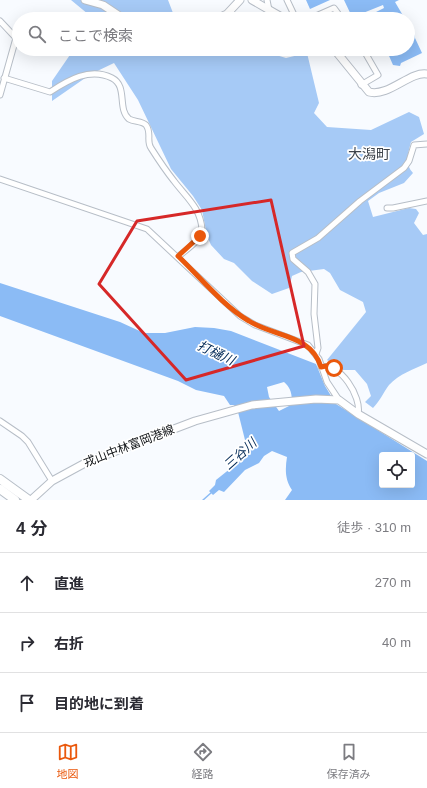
<!DOCTYPE html>
<html lang="ja">
<meta charset="utf-8">
<style>
:root{--surface:#fff;--page:#f7f7f7;--text:#2b2b33;--muted:#7c7c81;--line:#e1e1e2;--accent:#ea580c}
body{margin:0;font-family:Helvetica,"Noto Sans JP",sans-serif;background:var(--page);color:var(--text)}
.controls{position:absolute;right:12px;bottom:12px;display:grid;overflow:hidden;border-radius:4px;box-shadow:0 4px 16px #0002}
.controls button{width:36px;height:36px;display:grid;place-items:center;padding:0;border:0;border-bottom:1px solid var(--line);background:var(--surface);color:var(--text);font:20px sans-serif}
.stop{position:absolute;width:12px;height:12px;margin:-9px;border:3px solid #ea580c;border-radius:50%;background:#fff}
.stop.end{background:#ea580c;border-color:#fff;box-shadow:0 1px 4px #0008}
.list{margin:0;padding:0;list-style:none}
h2{display:flex;justify-content:space-between;align-items:center;height:52px;margin:0;padding:0 16px;font-size:17px}
h2 small{font-size:13px;font-weight:400;color:var(--muted)}
.list li{display:grid;grid-template-columns:26px 1fr auto;gap:12px;align-items:center;box-sizing:border-box;height:60px;padding:0 16px;border-top:1px solid var(--line)}
.list b{display:block;font-size:15px;white-space:nowrap}
.list em{font-size:13px;font-style:normal;color:var(--muted)}
.icon{flex:none;width:22px;height:22px;fill:none;stroke:currentColor;stroke-width:2;stroke-linecap:round;stroke-linejoin:round}
.map{position:relative;flex:none;width:427px;height:500px;overflow:hidden}
.search{position:absolute;background:var(--surface);box-shadow:0 4px 16px #0002;left:12px;right:12px;top:12px;height:44px;display:flex;align-items:center;gap:10px;box-sizing:border-box;padding:0 14px;border-radius:22px;color:var(--muted);font-size:15px}
.sheet{height:232px;background:var(--surface)}
nav{display:flex;justify-content:space-around;align-items:center;box-sizing:border-box;height:56px;border-top:1px solid var(--line);background:var(--surface);font-size:11px;color:var(--muted)}
nav a{display:grid;justify-items:center;gap:2px}
nav .on{color:var(--accent)}
.map>svg:first-child{display:block}
.forest{fill:#a6caf6}
.water{fill:#8bbbf5;fill-rule:evenodd}
.lines{fill:none;stroke-linecap:round;stroke-linejoin:round}
.stream{stroke:#8bbbf5;stroke-width:1.5}
.minor-casing{stroke:#b7bec7;stroke-width:7}
.secondary-casing{stroke:#b7bec7;stroke-width:9}
.trunk-casing{stroke:#b7bec7;stroke-width:10}
.minor{stroke:#fff;stroke-width:5}
.secondary{stroke:#fff;stroke-width:7}
.trunk{stroke:#fff;stroke-width:8}
.route{stroke:#ea580c;stroke-width:5}
.marked{fill:none;stroke:#d62828;stroke-width:3;stroke-linejoin:round}
.labels{text-anchor:middle;dominant-baseline:central;stroke-width:3.5;stroke-linejoin:round;paint-order:stroke}
.street-label{font-size:12px;fill:#0e1114;stroke:#fff}
.water-label{font-size:13px;font-style:italic;fill:#002855;stroke:#fff}
.quarter-label{font-size:14px;fill:#3d434a;stroke:#fff}
</style>
<div class="map">
<svg width="427" height="500" viewBox="0 0 427 500">
<rect width="100%" height="100%" fill="#f8fbff"/>
<path class="forest" d="M71,0H168L173,13L167,19H94Z
M74,49H264L266,52L286,58L307,53L319,103L314,113L327,127L371,130L409,112L419,117L424,134L411,142C408,154 404,163 413,173L404,183L379,193L368,201L373,217L409,208L416,209L419,213L414,223L423,235L427,234V363C414,369 399,374 389,385C383,393 380,401 373,408L365,402L371,396L367,384L355,370H343L327,360L366,312L363,302L340,290L330,273L324,269L301,272L292,276L289,288L272,294L252,281L234,263L224,259L211,245L207,236L202,210L193,196L171,169L138,100L114,63L91,74L52,101V81Z"/>
<path class="water" d="M306,0H330L310,9Z
M344,0H399L395,2L405,19H372L370,15L384,8L383,5L363,13L364,16L353,19Z
M408,23L415,35V38L422,53L401,63L400,66L393,65L386,49H408Z
M0,283L120,322L144,333H165L195,327L214,328L231,331L316,364L325,386L336,404L427,461V500H285L292,490C285,480 285,469 287,457L272,451L264,456L259,463L245,470L224,492L219,490L213,495L209,491L215,485L216,480L246,456L248,452L238,412L234,405H230L224,396L196,390L178,381L0,316ZM284,382C291,388 293,396 291,405L279,411L269,397L267,387ZM382,455H412V485H382Z"/>
<g class="lines">
<path class="stream" d="M203,500L212,492"/>
<defs>
<path id="minor" d="M267,0L269,10
M287,0L296,19
M309,19L334,8L342,19
M0,21L16,38L0,95
M4,78L50,92C68,80 90,67 112,78C128,86 117,109 129,119C134,122 142,121 146,125C152,133 146,141 151,148C158,159 166,171 174,181C186,197 201,208 202,230C202,240 185,250 178,257
M361,85L378,75L363,49
M0,179L147,229L240,316L255,325L308,345L319,359L327,382L339,400
M387,208H393L427,201
M316,354L318,348L314,314L315,284L308,272L293,259L292,253L318,238L360,201L404,168L409,161L414,145L427,144
M321,367C340,362 362,397 358,414
M0,421L22,436L28,442L52,481"/>
<path id="secondary" d="M85,0L103,5L124,19
M252,0L285,19
M216,19L227,14L240,0
M334,49L369,92C389,97 410,71 427,74
M31,500L52,481L87,462L195,421L252,405L316,399L339,400L358,414L427,454"/>
<path id="trunk" d="M0,479L29,500
M0,489L15,500"/>
</defs>
<use href="#minor" class="minor-casing"/>
<use href="#secondary" class="secondary-casing"/>
<use href="#trunk" class="trunk-casing"/>
<use href="#minor" class="minor"/>
<use href="#secondary" class="secondary"/>
<use href="#trunk" class="trunk"/>
</g>
<g class="lines">
<path class="route" d="M200,236L178,256C201,278 222,305 249,321C274,337 311,334 321,367L326,366L334,368"/>
</g>
<path class="marked" d="M271,200L304,346L186,380L99,284L137,221Z"/>
<g class="labels">
<g class="street-label">
<text transform="translate(129 446) rotate(-21)">戎山中林富岡港線</text>
</g>
<g class="water-label">
<text transform="translate(216 353) rotate(25)">打樋川</text>
<text transform="translate(240 454) rotate(-42)">三谷川</text>
</g>
<g class="quarter-label">
<text x="369" y="154">大潟町</text>
</g>
</g>
</svg>
<div class="controls">
<button><svg class="icon" aria-label="locate" viewBox="0 0 24 24"><circle cx="12" cy="12" r="6"/><path d="M12 2v4M12 18v4M2 12h4M18 12h4"/></svg></button>
</div>
<div class="stop" style="left:334px;top:368px"></div>
<div class="stop end" style="left:200px;top:236px"></div>
<div class="search"><svg class="icon" aria-label="search" viewBox="0 0 24 24"><circle cx="10" cy="10" r="6"/><path d="M15 15l6 6"/></svg>ここで検索</div>
</div>
<section class="sheet">
<h2>4 分<small>徒歩 · 310 m</small></h2>
<ul class="list">
<li><svg class="icon" aria-label="ahead" viewBox="0 0 24 24"><path d="M12 20V5M6 11l6-6 6 6"/></svg><div><b>直進</b></div><em>270 m</em></li>
<li><svg class="icon" aria-label="right" viewBox="0 0 24 24"><path d="M7 20v-9h11M14 6l5 5-5 5"/></svg><div><b>右折</b></div><em>40 m</em></li>
<li><svg class="icon" aria-label="arrive" viewBox="0 0 24 24"><path d="M6 21V4h12l-3 4 3 4H6"/></svg><div><b>目的地に到着</b></div></li>
</ul>
</section>
<nav>
<a class="on"><svg class="icon" aria-label="map" viewBox="0 0 24 24"><path d="M3 6l6-2 6 2 6-2v14l-6 2-6-2-6 2zM9 4v14M15 6v14"/></svg>地図</a>
<a><svg class="icon" aria-label="directions" viewBox="0 0 24 24"><path d="M12 3l9 9-9 9-9-9zM9 14v-3h6M13 9l2 2-2 2"/></svg>経路</a>
<a><svg class="icon" aria-label="saved" viewBox="0 0 24 24"><path d="M7 4h10v16l-5-4-5 4z"/></svg>保存済み</a>
</nav>
